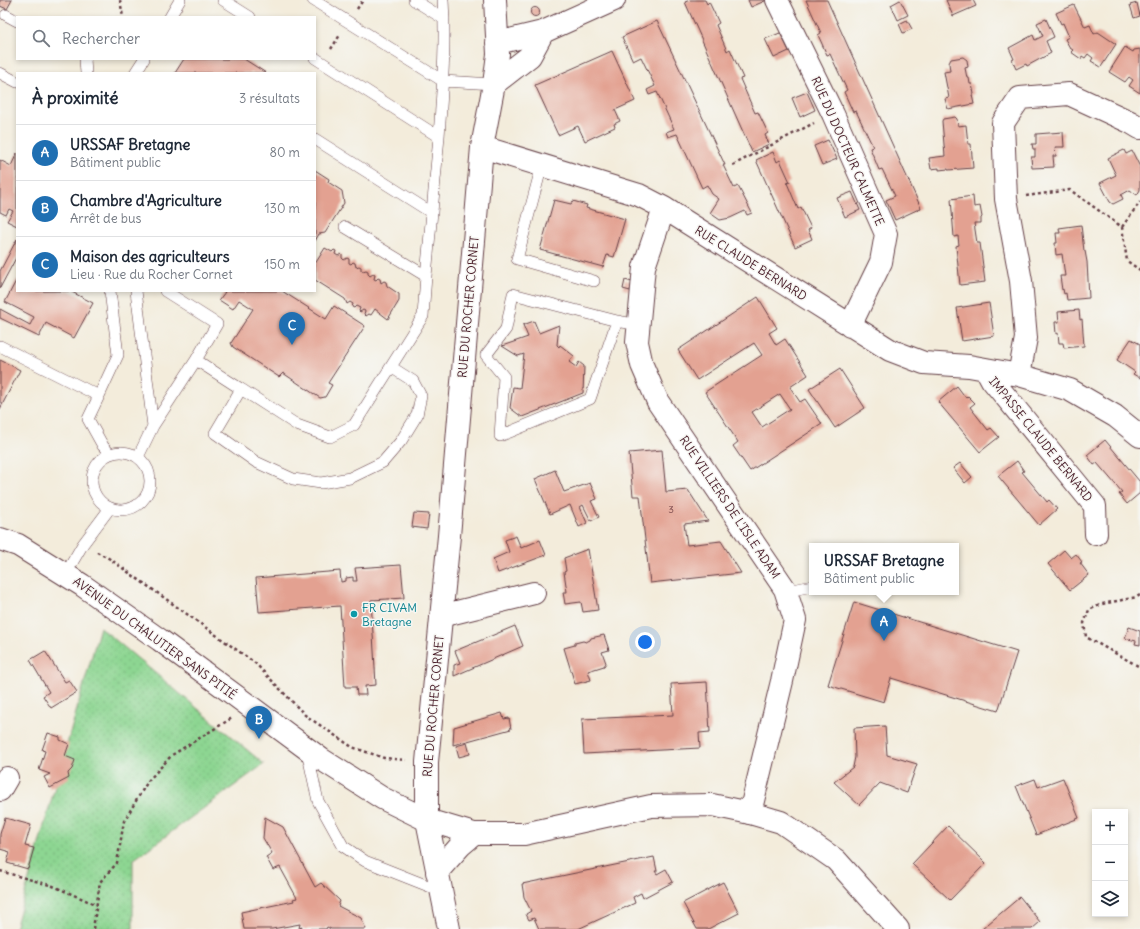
<!DOCTYPE html>
<html lang="fr">
<meta charset="utf-8">
<style>
:root{--surface:#fff;--page:#f6f6f7;--text:#1f2937;--muted:#747a83;--line:#e0e1e3;--accent:#1f6fb2}
body{margin:0;font-family:Delius,sans-serif;background:var(--page);color:var(--text)}
.controls{position:absolute;right:12px;bottom:12px;display:grid;overflow:hidden;border-radius:0px;box-shadow:0 2px 6px #0003}
.controls button{width:36px;height:36px;display:grid;place-items:center;padding:0;border:0;border-bottom:1px solid var(--line);background:var(--surface);color:var(--text);font:20px sans-serif}
.you{position:absolute;left:645px;top:642px;width:14px;height:14px;margin:-10px;border:3px solid #fff;border-radius:50%;background:#1a73e8;box-shadow:0 0 0 6px #1a73e833}
.badge{display:grid;place-items:center;width:26px;height:26px;border-radius:50%;background:var(--accent);color:#fff;font-size:13px;font-weight:700}
.pin{position:absolute;translate:-50% -33px;filter:drop-shadow(0 1px 2px #0008)}
.pin::after{content:'';position:absolute;top:21px;width:14px;height:12px;background:inherit;clip-path:polygon(0 0,100% 0,50% 100%)}
.popup{position:absolute;left:809px;top:543px;width:150px;height:52px;box-sizing:border-box;display:grid;place-content:center;border-radius:0px;background:var(--surface);filter:drop-shadow(0 1px 3px #0005);font-size:13px;white-space:nowrap;color:var(--muted)}
.popup b{font-size:15px;color:var(--text)}
.popup::after{content:'';position:absolute;left:50%;top:100%;margin-left:-8px;border:8px solid transparent;border-top-color:var(--surface)}
.list{margin:0;padding:0;list-style:none}
h2{display:flex;justify-content:space-between;align-items:center;height:52px;margin:0;padding:0 16px;font-size:17px}
h2 small{font-size:13px;font-weight:400;color:var(--muted)}
.list li{display:grid;grid-template-columns:26px 1fr auto;gap:12px;align-items:center;box-sizing:border-box;height:56px;padding:0 16px;border-top:1px solid var(--line)}
.list b{display:block;font-size:15px;white-space:nowrap}
.list p{margin:0;font-size:13px;white-space:nowrap;color:var(--muted)}
.list em{font-size:13px;font-style:normal;color:var(--muted)}
.icon{flex:none;width:22px;height:22px;fill:none;stroke:currentColor;stroke-width:2;stroke-linecap:round;stroke-linejoin:round}
.map{position:relative;flex:none;width:1140px;height:929px;overflow:hidden}
.search{position:absolute;background:var(--surface);box-shadow:0 2px 6px #0003;left:16px;top:16px;width:300px;height:44px;display:flex;align-items:center;gap:10px;box-sizing:border-box;padding:0 14px;border-radius:0px;color:var(--muted);font-size:15px}
.panel{position:absolute;background:var(--surface);box-shadow:0 2px 6px #0003;left:16px;top:72px;width:300px;height:220px;border-radius:0px}
.map>svg:first-child{display:block}
.green{fill:url(#green-dots);stroke:#6c7a5e}
.building{fill:#e3a191;fill-rule:evenodd}
.lines{fill:none;stroke-linecap:round;stroke-linejoin:round}
.service-casing{stroke:#633e45;stroke-width:12}
.minor-casing{stroke:#633e45;stroke-width:24}
.tertiary-casing{stroke:#633e45;stroke-width:24}
.path{stroke:#633e45;stroke-width:2.5;stroke-dasharray:3 3;stroke-linecap:butt}
.service{stroke:#fff;stroke-width:11}
.minor{stroke:#fff;stroke-width:22}
.tertiary{stroke:#fff;stroke-width:22}
.culture-dot{fill:#0f9aa8;stroke:#f6f6f2;stroke-width:1.5}
.labels{text-anchor:middle;dominant-baseline:central;stroke-width:3;stroke-linejoin:round;paint-order:stroke}
.number-label{font-size:10px;fill:#704044}
.street-label{font-size:12px;fill:#4a1f2b;stroke:#f6f6f2}
.culture-label{font-size:12px;fill:#0d838f;stroke:#f6f6f2;text-anchor:start}
</style>
<div class="map">
<svg width="1140" height="929" viewBox="0 0 1140 929">
<defs>
<pattern id="green-dots" width="8" height="8" patternUnits="userSpaceOnUse"><rect width="8" height="8" fill="#8dd692"/><path d="M2 2h.1M6 6h.1" fill="none" stroke="#7bb77e" stroke-width="1.8" stroke-linecap="round"/></pattern>
</defs>
<rect width="100%" height="100%" fill="#f6f6f2"/>
<filter id="ink" filterUnits="userSpaceOnUse"><feTurbulence type="fractalNoise" baseFrequency=".025" numOctaves="2"/><feDisplacementMap in="SourceGraphic" scale="8" xChannelSelector="R" yChannelSelector="G"/><feConvolveMatrix kernelMatrix="1 2 1 2 8 2 1 2 1" color-interpolation-filters="sRGB"/></filter>
<filter id="wash" filterUnits="userSpaceOnUse"><feTurbulence type="fractalNoise" baseFrequency=".012" numOctaves="4" result="noise"/><feDisplacementMap in="SourceGraphic" scale="16" xChannelSelector="R" yChannelSelector="G"/><feGaussianBlur stdDeviation="0.9" result="paint"/><feColorMatrix in="noise" values="0 0 0 0 0 0 0 0 0 0 0 0 0 0 0 0 0 1.4 0 .05"/><feComposite in="paint" operator="in"/></filter>
<g filter="url(#wash)">
<rect width="100%" height="100%" fill="#f3ecdb"/>
<path class="green" d="M100,627L264,764L133,860V929H15Z"/>
<g id="blocks">
<path class="building" d="M0,0H12L7,9L0,6Z
M690,0H705L707,4L709,2L719,23L716,25L727,51L730,49L743,78L740,79L755,113L758,112L768,133L765,135L769,144L752,152L685,2Z
M748,0H767L751,7Z
M806,0H827L921,208L895,220L886,200L895,196L882,169L879,170L870,148L873,147L856,111L853,112L844,92L847,90L830,54L827,55L818,35L821,33Z
M900,0L908,15L898,20L891,5Z
M946,0H973L976,6L953,16Z
M1137,3L1140,16L1134,18L1130,5Z
M1074,5L1085,27L1090,25L1094,34L1098,32L1116,44L1101,67L1091,61L1093,58L1088,54L1085,58L1082,56L1081,59L1071,52L1073,50L1070,48L1065,39L1069,37L1063,23L1061,24L1056,13Z
M530.5 12a4.5 4.5 0 1 1 9 0a4.5 4.5 0 1 1-9 0Z
M1046,19L1054,37L1046,41L1051,53L1027,66L1026,64L1016,69L1012,60L1014,59L1009,48L1033,35L1035,40L1043,36L1037,23Z
M907,20L912,29L903,33L899,24Z
M657,21L725,165H723L734,188L738,186L752,213L747,215L745,211L730,218L720,220L710,213L719,199L712,194L707,185L702,188L677,134L668,137L666,132L674,129L657,92L649,95L647,90L655,86L641,57L633,61L622,37Z
M780,33L789,51L774,58L765,39Z
M1125,47L1133,52L1134,50L1140,49V93L1129,86L1133,80L1129,77L1125,82L1109,72Z
M612,51L635,101L615,110L620,121L614,124L615,127L585,141L578,126L558,135L535,85Z
M963,57L967,60L968,67L965,68L967,78H969L970,84H972L974,94L972,95L974,104L948,109L945,99L949,98L944,72L950,71L949,63L951,59Z
M184,59H244L266,73H175Z
M807,92L815,110L800,117L792,98Z
M955,117L957,119L958,126L966,125L968,144H971L973,168L948,170V169L939,170V168L931,169L929,158L945,156L942,121L943,119Z
M1063,132L1064,147H1055L1056,156H1053L1054,167L1032,168L1031,157H1035V149H1033L1032,144H1036V134Z
M828,140L837,159L822,165L814,146Z
M1124,150L1126,154L1132,151L1140,167V190L1137,195L1130,190L1121,195L1123,199L1113,204L1110,202L1100,183L1116,175L1108,158Z
M773,152L777,162L780,160L790,182L787,183L798,209L801,207L811,228L808,230L812,239L795,247L756,160Z
M17,153V226L7,221L13,211L9,209L6,215L0,212V160L11,166Z
M315,170L329,179L328,182L342,191L344,203L325,233L319,234L315,241Z
M852,192L860,210L845,217L837,198Z
M973,196L974,207L980,206L982,217L981,218V223H974L977,243H980L985,282L960,285L956,246L959,245L958,236L954,237L951,199Z
M554,200L571,204L573,201L587,205L586,208L625,219L614,257L607,255L603,267L540,250Z
M1081,225L1084,251H1085L1087,262L1089,298L1067,300L1066,293L1064,294L1063,289L1062,290L1060,276H1065L1062,254L1056,255L1055,243H1057L1056,233H1060L1059,228Z
M17,239V256L0,288V271Z
M325,248L332,252L334,250L336,251L335,254L338,256L341,254L342,255V258L344,260L347,258L349,259V263L351,264L353,262L355,263L356,267L359,266L361,267V270L363,271L366,270L368,271V274L370,276L373,274L375,275L374,279L376,280L378,278L380,279L381,283L384,281L386,282L387,286L399,294V301L388,319L375,309L371,315L369,314L366,316L364,314L365,311L363,310L360,312L359,311L360,308L356,306L354,308L352,307L353,304L350,302L347,304L345,299L315,280V264Z
M17,279V291H70L93,303L74,338L46,323L39,337L0,318V309L30,325L34,317L5,302Z
M625,280L632,282L630,291L623,289Z
M222,291H282L326,319L334,306L365,326L328,383L332,385L325,397L320,398L283,373L279,377L233,347L231,343L253,309L239,300L233,309L219,300L225,292Z
M758,297L777,328L769,333L776,345L785,339L808,375L790,387L800,402L805,399L822,424L750,471L733,446L738,442L705,392L762,355L754,343L697,380L678,350ZM780,394L790,409L762,427L752,412Z
M989,303L994,336L962,341L957,308Z
M1079,310L1080,320L1082,319L1084,346L1064,348L1063,343H1059L1058,333L1056,334L1055,322H1059L1058,312Z
M534,321L539,333L559,325L557,345L559,347L560,345L574,356L569,362L576,367L579,362L584,366L583,393L522,417L510,408L513,387L520,388L524,354L518,356L502,346L528,337L523,325Z
M1131,339L1140,344V378L1133,374L1135,372L1117,360Z
M0,360L20,370L0,409Z
M840,369L865,408L835,428L809,389Z
M957,386L966,398L968,396L975,403L970,407L988,430L991,428L999,437L980,452L938,402Z
M1105,440L1140,482V493L1127,504L1119,494L1122,492L1097,463L1094,465L1087,455Z
M662,450L666,492L688,490L708,521L684,524L687,545L721,541L741,573L650,583L640,496H633L629,453Z
M1017,461L1024,471L1022,472L1047,502L1049,500L1057,509L1039,525L998,476Z
M960,463L972,477L965,483L953,468Z
M555,470L564,492L590,483L597,499L591,501L599,517L591,521L583,505L580,507L587,523L579,527L570,505L550,514L535,479Z
M414,513L429,514L427,529L412,527Z
M516,536L521,548L540,540L546,555L498,573L493,559L509,552L505,540Z
M588,549L598,610L583,612L581,602L565,604L563,592H567L564,572L566,571L564,558Z
M1064,550L1071,558L1076,554L1082,562L1080,563L1089,575L1070,590L1048,564Z
M401,565L404,598L371,600L376,685L365,686L366,695H357L356,687H345L340,606L259,612L256,578L340,571L341,582L346,581V578L353,577V581H357L355,568Z
M854,602L1017,652L998,711L891,678L884,702L828,685Z
M515,626L523,646L454,676V665L460,663L455,651Z
M1129,627L1140,631V645L1135,644L1136,641L1125,638Z
M604,635L609,650L602,652L606,663L604,666L588,671L591,680L575,684L564,648L575,645V643L583,641L586,642L590,640L591,638Z
M45,651L65,682L69,680L77,692L51,708L43,696L49,692L30,660Z
M707,682L710,732L699,733L700,748L584,754L582,719L673,715L671,684Z
M502,713L504,719L509,718L511,729L453,745L454,727Z
M885,726L887,755L917,764L907,793L880,783L859,805L834,782L853,767L855,757L854,728Z
M48,733L60,737V740L69,744L65,756L75,760L72,769L68,773L69,778L50,788L44,777L50,774L39,770L45,751L42,750Z
M467,743L470,754L459,757L456,746Z
M1063,778L1079,818L1036,835L1016,786L1035,779L1038,787Z
M265,817L283,827L315,887L321,883L340,901L338,906L361,918L366,929H331L327,927L326,929H301L302,927L299,928L300,924L272,929H244L241,912L294,901L293,899L297,898L280,867L273,870L266,857L272,853L263,838Z
M5,818L31,825L25,846L34,848L28,869L7,863L10,852L0,849V834Z
M948,826L986,863L950,900L912,864Z
M654,857L657,871H655L657,874L666,869L673,882L643,898L641,893L633,897L635,903L578,929H539L534,918L529,920L526,914L531,911L524,897L522,884Z
M723,882L739,913L708,929H697L683,903Z
M1020,897L1040,922L1032,929H982Z"/>
</g>
</g>
<g filter="url(#ink)">
<use href="#blocks" fill-opacity="0" stroke="#633e45" stroke-width="1"/>
<g class="lines">
<defs>
<path id="service" d="M223,0L250,17
M313,0L443,81L494,84
M414,0L444,19
M6,15L17,21
M170,17L180,0
M315,58L439,137L426,276
M85,59L86,73
M0,73L17,82
M135,73L144,59
M439,137C442,91 446,46 443,0
M315,139L432,213
M542,165L517,259L594,281
M345,227L426,276L423,316L354,425L330,437L297,425L241,389L215,433L256,462L293,479L321,483L350,478L383,462L401,441L417,415L421,396L413,381L391,367
M136,291L153,426L138,457
M165,291L217,324L196,360L241,389
M617,321L513,294L506,329L486,355L504,377L500,436L590,399L617,321L639,325
M0,346L99,396L118,355L110,291
M99,396L88,419L103,446L110,454
M153,426L196,360
M92 481a29 29 0 1 1 58 0a29 29 0 1 1-58 0Z
M65,575L83,544L110,508
M785,589L793,590L812,586
M307,751L318,801L343,846L365,861L441,891"/>
<path id="minor" d="M777,0L833,114L886,234L881,262L850,326
M497,43L543,32L614,0
M494,84L530,56L543,32
M482,147L639,195L664,208L890,350L924,363L969,366L1019,375L1070,390L1115,416L1140,436
M664,208L644,267L637,342L642,365L658,402L785,589L795,620L782,681L750,813
M986,369L992,380L1095,506L1096,534
M1019,375L1026,338L1021,281L1006,199L1003,123L1020,98L1069,94L1130,122L1140,128
M441,616L534,593
M0,790L7,778
M437,872L461,845L474,834
M449,929L427,820V762L449,536L482,147L494,84L498,54L495,0"/>
<path id="tertiary" d="M0,539L18,545L82,585L160,640L321,759L382,798L427,820L474,834H524L651,806L712,805L750,813L781,822L836,860L898,929"/>
</defs>
<use href="#service" class="service-casing"/>
<use href="#minor" class="minor-casing"/>
<use href="#tertiary" class="tertiary-casing"/>
<path class="path" d="M120,0L123,17
M357,9L363,0
M331,49L340,35
M733,165L814,123
M1026,196L1070,190L1122,227L1127,261L1140,270
M1122,227L1140,202
M97,552L110,559L255,663L305,715L352,747L384,758L406,760
M1140,595L1137,597L1102,604L1089,610L1084,623L1086,637L1140,667
M0,871L53,886L97,905
M93,929L100,882L117,863L124,821L148,781L172,755L232,718"/>
<use href="#service" class="service"/>
<use href="#minor" class="minor"/>
<use href="#tertiary" class="tertiary"/>
</g>
</g>
<circle class="culture-dot" cx="354" cy="614" r="4"/>
<g class="labels">
<g class="number-label">
<text x="671" y="509">3</text>
</g>
<g class="street-label">
<text transform="translate(848 151) rotate(66)">RUE DU DOCTEUR CALMETTE</text>
<text transform="translate(751 263) rotate(32)">RUE CLAUDE BERNARD</text>
<text transform="translate(468 307) rotate(-85)">RUE DU ROCHER CORNET</text>
<text transform="translate(1041 439) rotate(51)">IMPASSE CLAUDE BERNARD</text>
<text transform="translate(730 507) rotate(56)">RUE VILLIERS DE L'ISLE ADAM</text>
<text transform="translate(155 638) rotate(36)">AVENUE DU CHALUTIER SANS PITIÉ</text>
<text transform="translate(433 706) rotate(-85)">RUE DU ROCHER CORNET</text>
</g>
<g class="culture-label">
<text x="362" y="607">FR CIVAM<tspan x="362" dy="14">Bretagne</tspan></text>
</g>
</g>
</svg>
<div class="controls">
<button>+</button>
<button>−</button>
<button><svg class="icon" aria-label="layers" viewBox="0 0 24 24"><path d="M12 4l9 5-9 5-9-5zM3 14l9 5 9-5"/></svg></button>
</div>
<div class="you"></div>
<div class="pin badge" style="left:884px;top:641px">A</div>
<div class="popup"><b>URSSAF Bretagne</b>Bâtiment public</div>
<div class="pin badge" style="left:259px;top:739px">B</div>
<div class="pin badge" style="left:292px;top:345px">C</div>
<div class="search"><svg class="icon" aria-label="search" viewBox="0 0 24 24"><circle cx="10" cy="10" r="6"/><path d="M15 15l6 6"/></svg>Rechercher</div>
<section class="panel">
<h2>À proximité<small>3 résultats</small></h2>
<ul class="list">
<li><span class="badge">A</span><div><b>URSSAF Bretagne</b><p>Bâtiment public</p></div><em>80 m</em></li>
<li><span class="badge">B</span><div><b>Chambre d'Agriculture</b><p>Arrêt de bus</p></div><em>130 m</em></li>
<li><span class="badge">C</span><div><b>Maison des agriculteurs</b><p>Lieu · Rue du Rocher Cornet</p></div><em>150 m</em></li>
</ul>
</section>
</div>
